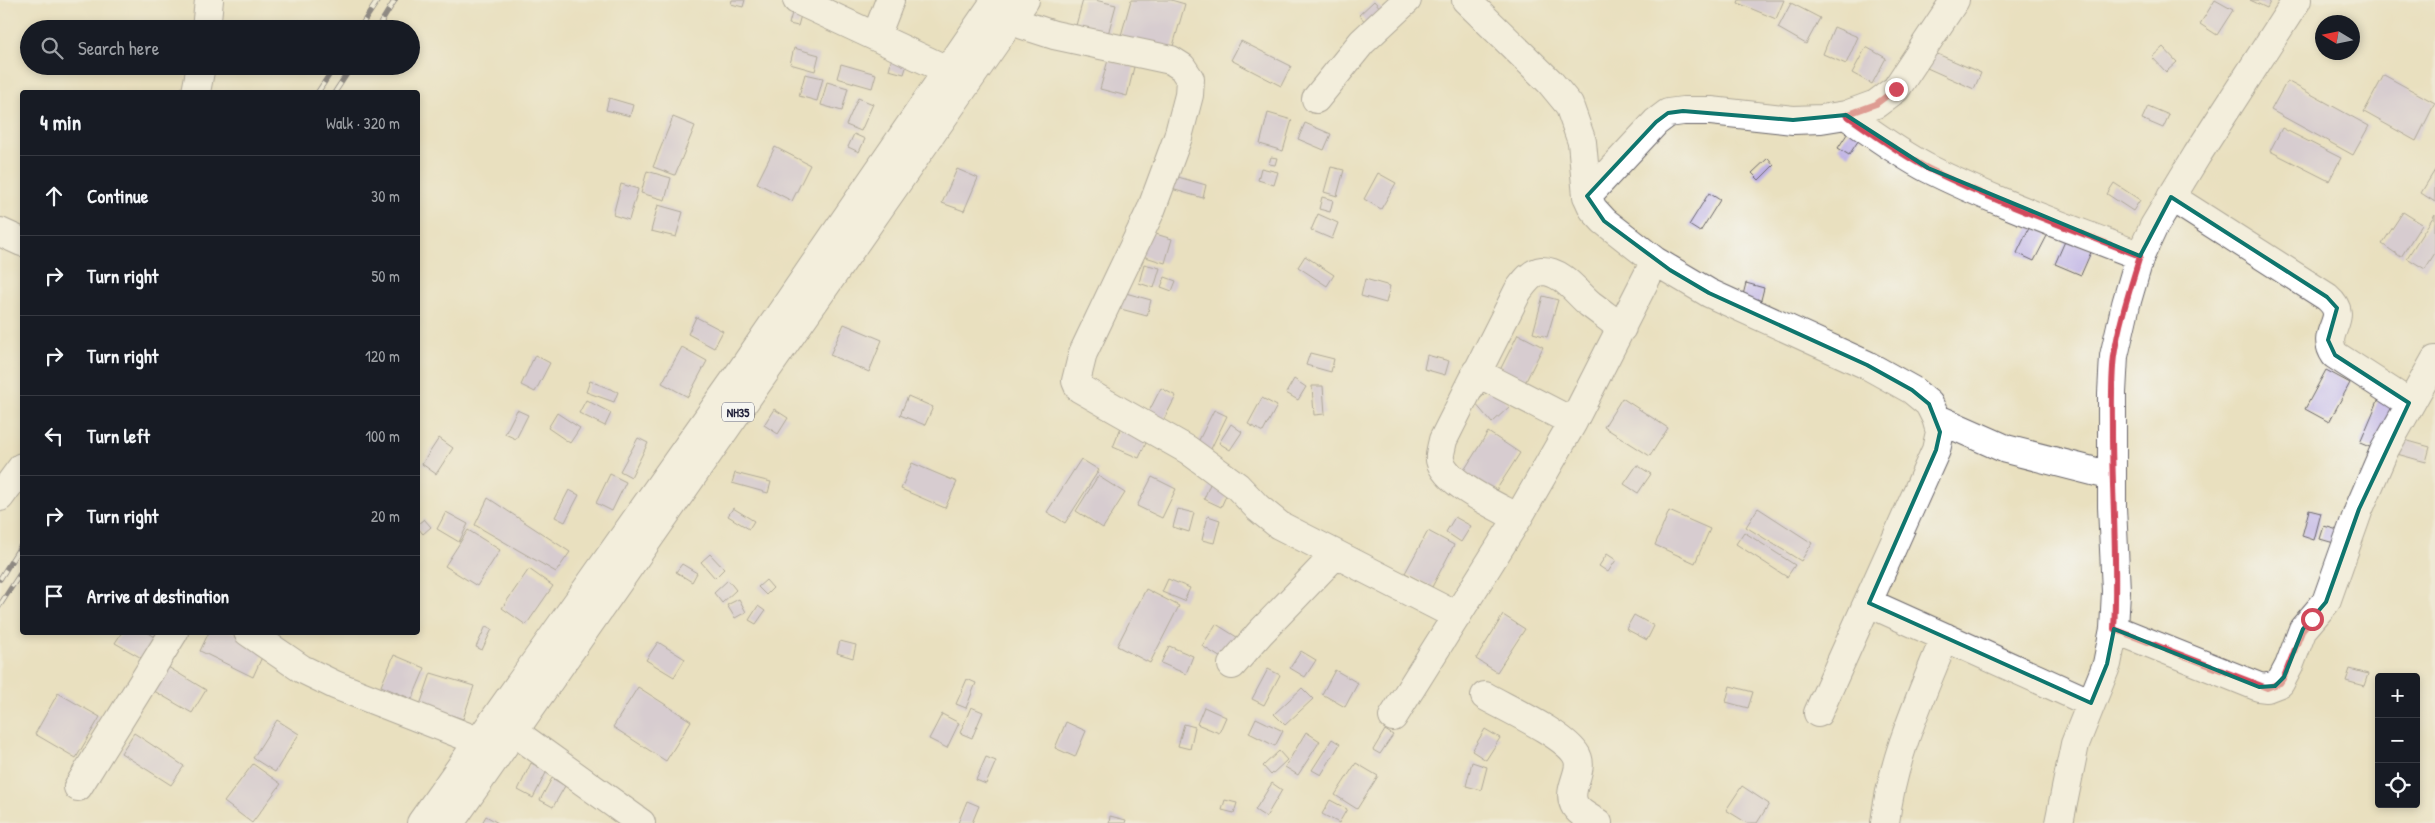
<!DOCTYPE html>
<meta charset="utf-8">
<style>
:root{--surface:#171b24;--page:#20242c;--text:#f1f3f6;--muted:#9ea1a6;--line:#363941}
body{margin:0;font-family:"Patrick Hand",sans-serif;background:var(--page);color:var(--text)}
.controls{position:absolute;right:15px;bottom:15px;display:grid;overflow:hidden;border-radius:5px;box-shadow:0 2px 8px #0003}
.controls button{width:45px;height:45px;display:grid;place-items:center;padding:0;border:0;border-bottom:1px solid var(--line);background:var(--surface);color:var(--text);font:25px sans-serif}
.compass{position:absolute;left:2315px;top:15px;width:45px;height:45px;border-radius:50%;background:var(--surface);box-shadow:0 2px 8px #0003;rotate:280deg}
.stop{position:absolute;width:15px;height:15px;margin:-11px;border:4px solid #d1495b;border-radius:50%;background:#fff}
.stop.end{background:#d1495b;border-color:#fff;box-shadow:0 1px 5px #0008}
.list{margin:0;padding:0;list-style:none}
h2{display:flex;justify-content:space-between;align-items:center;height:65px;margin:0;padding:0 20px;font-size:21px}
h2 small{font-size:16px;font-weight:400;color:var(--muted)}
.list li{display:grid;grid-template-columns:32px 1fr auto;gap:15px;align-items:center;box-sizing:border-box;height:80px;padding:0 20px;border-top:1px solid var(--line)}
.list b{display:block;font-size:19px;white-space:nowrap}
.list em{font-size:16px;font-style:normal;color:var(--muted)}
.icon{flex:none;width:28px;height:28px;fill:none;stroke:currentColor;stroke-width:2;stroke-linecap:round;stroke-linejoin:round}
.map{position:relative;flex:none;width:2435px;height:823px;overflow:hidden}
.search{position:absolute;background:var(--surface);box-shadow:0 2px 8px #0003;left:20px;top:20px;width:400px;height:55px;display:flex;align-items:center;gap:12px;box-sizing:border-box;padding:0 18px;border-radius:28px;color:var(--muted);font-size:19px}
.panel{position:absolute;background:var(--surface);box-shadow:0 2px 8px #0003;left:20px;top:90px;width:400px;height:545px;border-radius:5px}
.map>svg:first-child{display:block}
.building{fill:#c0b3e4}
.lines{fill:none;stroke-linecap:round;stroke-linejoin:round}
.minor-casing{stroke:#686469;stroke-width:30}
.highway-casing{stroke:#686469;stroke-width:30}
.minor{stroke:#fff;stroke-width:28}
.highway{stroke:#fff;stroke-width:28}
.rail-casing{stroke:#22223b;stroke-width:5.5}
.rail{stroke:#f6f6f2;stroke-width:4;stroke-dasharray:11;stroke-linecap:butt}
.route{stroke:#d1495b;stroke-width:6}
.marked{fill:none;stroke:#0f766e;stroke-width:4;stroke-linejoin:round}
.labels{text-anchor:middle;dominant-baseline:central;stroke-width:4.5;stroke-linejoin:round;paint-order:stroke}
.shield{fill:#f6f6f2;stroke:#626272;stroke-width:1}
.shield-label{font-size:12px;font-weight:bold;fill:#22223b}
</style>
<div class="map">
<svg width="2435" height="823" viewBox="0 0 2435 823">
<rect width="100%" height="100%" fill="#f6f6f2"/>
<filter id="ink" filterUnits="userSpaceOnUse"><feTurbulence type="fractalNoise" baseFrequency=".02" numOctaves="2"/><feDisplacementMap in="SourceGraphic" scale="10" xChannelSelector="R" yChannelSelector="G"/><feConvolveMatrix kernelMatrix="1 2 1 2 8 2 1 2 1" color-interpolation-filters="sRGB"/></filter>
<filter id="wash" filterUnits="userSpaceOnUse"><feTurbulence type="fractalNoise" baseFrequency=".0096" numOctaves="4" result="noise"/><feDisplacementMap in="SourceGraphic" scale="20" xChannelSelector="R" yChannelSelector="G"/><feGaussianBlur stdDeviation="1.12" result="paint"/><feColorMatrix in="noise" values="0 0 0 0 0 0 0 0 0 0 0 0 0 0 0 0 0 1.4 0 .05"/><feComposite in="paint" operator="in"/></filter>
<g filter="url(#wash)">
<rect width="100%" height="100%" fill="#e9e0bf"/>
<g id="blocks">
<path class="building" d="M732,0H745L743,7L731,4Z
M1083,0H1095L1116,5L1107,38L1075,29Z
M1131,0H1171L1185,4L1171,53L1120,39Z
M1739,0H1784L1776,19L1738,3Z
M2215,0L2233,10L2217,35L2200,24Z
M2250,0H2271L2267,8Z
M1374,1L1384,12L1369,26L1359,15Z
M1791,3L1820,18L1806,44L1778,28Z
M792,13L801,15L798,26L789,24Z
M1834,27L1858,37L1846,64L1823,54Z
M1241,41L1291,66L1281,86L1231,60Z
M1866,47L1886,58L1872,84L1852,73Z
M2163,47L2177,62L2166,72L2152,57Z
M794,48L819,55L815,71L790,64Z
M1933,52L1981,73L1974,89L1927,68Z
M892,57L908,61L904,74L889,70Z
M1108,60L1134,67L1127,96L1100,89Z
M841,64L876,74L872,88L837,78Z
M805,74L823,78L817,101L799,96Z
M2384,75L2435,103L2416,141L2364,112Z
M2287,81L2369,126L2353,155L2271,110Z
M827,82L848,88L842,111L821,105Z
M609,98L633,105L630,116L606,110Z
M858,98L873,104L861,131L846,125Z
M2148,106L2169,115L2163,128L2142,119Z
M1268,113L1292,120L1283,151L1260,144Z
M673,117L695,126L675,175L653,167Z
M1305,123L1331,134L1324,150L1298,139Z
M1851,128L1862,135L1849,155L1838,148Z
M2282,128L2341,158L2329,181L2270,151Z
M854,134L865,139L859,152L848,147Z
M775,147L810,165L792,201L757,183Z
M1271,157L1277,158L1275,165L1269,164Z
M1768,158L1774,165L1759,180L1752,173Z
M1331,167L1344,170L1337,196L1324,192Z
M1261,168L1278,172L1274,185L1258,180Z
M957,169L978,178L964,211L942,203Z
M2435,170V202L2421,193Z
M647,171L671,178L665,200L641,193Z
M1378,173L1396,183L1381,209L1364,199Z
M1171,175L1206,185L1203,198L1168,188Z
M2114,183L2140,200L2133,211L2107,194Z
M621,184L638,189L629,220L613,215Z
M1709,193L1720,200L1700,232L1689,225Z
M1322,197L1333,200L1330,212L1319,209Z
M658,205L683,212L676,237L651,231Z
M2403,212L2422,224L2401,257L2382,244Z
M1318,214L1338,223L1332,239L1311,230Z
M2435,214V253L2425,269L2407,258Z
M2030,226L2048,234L2034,261L2017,253Z
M1146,231L1172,239L1165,263L1139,255Z
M2066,239L2092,250L2081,275L2055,264Z
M1305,256L1334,275L1327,286L1298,267Z
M1144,264L1160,268L1154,288L1139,283Z
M1165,277L1176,281L1172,291L1161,287Z
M1365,279L1390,286L1386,303L1361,296Z
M1746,283L1764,288L1759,308L1741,303Z
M1122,292L1151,300L1147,316L1117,308Z
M1543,296L1558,300L1547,337L1533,333Z
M696,317L723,331L714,348L688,334Z
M844,324L882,340L869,372L830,355Z
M1518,334L1543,347L1525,383L1500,370Z
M682,347L707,361L688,397L662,383Z
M1310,353L1334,359L1331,372L1306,365Z
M535,355L550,363L535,392L521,385Z
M1427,355L1449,361L1445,375L1424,369Z
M2326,370L2350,383L2329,422L2305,409Z
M1294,379L1306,387L1298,400L1286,393Z
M590,381L618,392L614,402L586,392Z
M1312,386H1323L1325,414L1314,415Z
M1493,387L1510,406L1492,423L1475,403Z
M1161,388L1176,396L1161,425L1146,417Z
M908,396L933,407L925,425L900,415Z
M2380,396L2399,404L2379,451L2360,443Z
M1262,398L1277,406L1263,432L1248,424Z
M1622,398L1668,428L1650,456L1604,427Z
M586,400L611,413L605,426L579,413Z
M774,409L788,418L778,434L764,425Z
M517,410L528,415L516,439L505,434Z
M1214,410L1227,416L1209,453L1196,446Z
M557,413L580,428L570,443L548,428Z
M1124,420L1151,432L1139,458L1113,447Z
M1231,424L1242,432L1230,450L1219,443Z
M1488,432L1520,453L1495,492L1463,472Z
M439,438L453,448L436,474L422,464Z
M638,438L648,443L631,477L620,471Z
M2401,439L2430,447L2426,462L2397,454Z
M1081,459L1099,470L1065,523L1047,512Z
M912,463L957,482L945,508L901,489Z
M1637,465L1651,474L1638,493L1624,484Z
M735,473L771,482L768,493L732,483Z
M610,474L626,482L612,511L596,503Z
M1098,476L1125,493L1103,528L1076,511Z
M1152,477L1176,489L1162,518L1137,506Z
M1212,479L1230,487L1221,507L1204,499Z
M569,490L579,495L565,522L555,517Z
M488,498L570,552L556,572L475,525Z
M733,508L754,521L749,529L728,516Z
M1758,508L1812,543L1801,561L1746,527Z
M1178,509L1194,513L1189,532L1173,527Z
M2309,510L2321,513L2314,540L2302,536Z
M1669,511L1710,529L1695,563L1655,545Z
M446,512L468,524L459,542L437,529Z
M1208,516L1220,520L1214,543L1202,540Z
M1455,517L1471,526L1461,542L1446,532Z
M424,519L431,527L423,534L418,528V524Z
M2324,526L2338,530L2334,543L2320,539Z
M468,530L500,550L477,586L445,566Z
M1428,531L1454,545L1432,587L1405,573Z
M1744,532L1795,565L1787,577L1736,544Z
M710,554L724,569L715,578L701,562Z
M1607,554L1616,560L1608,572L1599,566Z
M682,564L697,573L692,582L676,572Z
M529,569L553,586L526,625L502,608Z
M1168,579L1190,588L1184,601L1162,592Z
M728,580L736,590L722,603L714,593Z
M766,580L773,588L766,595L758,587Z
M1146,589L1179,606L1150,663L1117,646Z
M739,599L746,612L735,618L727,605Z
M758,606L765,611L756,624L749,620Z
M1503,615L1525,629L1497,672L1476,659Z
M1634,615L1654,626L1647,640L1626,629Z
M1216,624L1240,639L1226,661L1202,646Z
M486,626L492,629L482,650L476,647Z
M122,632H147L157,638L145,660L115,643Z
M209,632H234L266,648L253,677L200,651Z
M840,641L856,645L853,658L837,653Z
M658,642L685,659L674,677L646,660Z
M1169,646L1193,656L1186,674L1161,663Z
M1301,651L1316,660L1305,677L1290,668Z
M394,655L425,668L412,699L381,686Z
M163,664L206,690L192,713L149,688Z
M1268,669L1280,675L1264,705L1252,699Z
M2350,669L2368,674L2364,686L2346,681Z
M1335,670L1358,683L1345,707L1322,694Z
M431,673L474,686L463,719L420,705Z
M967,679L976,683L966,708L956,704Z
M1730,686L1753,692L1748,708L1726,702Z
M638,687L691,721L666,761L613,727Z
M1302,688L1313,699L1285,725L1274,714Z
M58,693L100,717L76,758L35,734Z
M971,707L983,712L972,738L960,733Z
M1204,707L1226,717L1219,733L1197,724Z
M942,714L959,723L947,748L929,739Z
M1256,718L1283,731L1275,746L1249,733Z
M277,720L299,734L275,772L253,758Z
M1066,722L1086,731L1075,757L1055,748Z
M1184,724L1195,727L1190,749L1178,746Z
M1485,729L1500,738L1486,760L1472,751Z
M1385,730L1393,735L1380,754L1373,750Z
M1306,732L1320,741L1298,775L1285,767Z
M134,733L184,766L171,785L121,753Z
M1332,739L1340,744L1321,775L1312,770Z
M1279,751L1287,760L1271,775L1263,766Z
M986,757L996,761L986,784L976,780Z
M1472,762L1487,767L1481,790L1466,786Z
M531,763L547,771L533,798L518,790Z
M1356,763L1378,776L1357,809L1335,795Z
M253,764L281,784L252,823L224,802Z
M552,778L565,786L553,807L540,800Z
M1272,783L1282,790L1266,817L1255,810Z
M1742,786L1769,804L1757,823H1747L1726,810Z
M1225,800L1237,803L1234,813L1222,810Z
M1330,800L1347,809L1339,823L1322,814Z
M967,801L979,806L972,823H958Z
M486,816L498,823H482Z
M1110,816L1126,820L1125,823H1109Z"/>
</g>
</g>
<g filter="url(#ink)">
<use href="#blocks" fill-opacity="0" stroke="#686469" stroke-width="1"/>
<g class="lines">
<defs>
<path id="minor" d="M797,0L947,70
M1466,0L1550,82L1569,105L1582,142L1587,196L1593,209L1604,221L1655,261L1709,293L1867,365L1912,390L1929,404L1936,418L1940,432L1936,450L1818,713
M1011,21L1054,35L1171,60L1182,67L1190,79L1189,95L1178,137L1151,210L1083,353L1076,381L1079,388L1188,450L1237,486L1258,508L1279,525L1457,616
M206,29L209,0
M876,36L890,0
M196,92L201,66
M1316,99L1362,42L1407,0
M1846,115C1873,134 1900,154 1929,169C1997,203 2069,228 2140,256
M1587,196L1656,122L1668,113L1683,111H1711L1793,120L1821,119L1846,115L1876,104L1896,89L1955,0
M2171,197L2327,297C2353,319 2318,331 2335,355L2409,403
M0,232L22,242
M1476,372L1573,422
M1936,418L2006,449L2112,476
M0,497L22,467
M1518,518C1497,506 1446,484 1440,460C1439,454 1442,446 1443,440L1518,291C1524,283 1531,272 1542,271C1562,271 1576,292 1590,304C1601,312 1611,320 1622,328
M1869,603L2091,703
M2114,629L2259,687L2267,688L2280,683L2289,666L2303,629L2326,602L2359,509L2384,451L2435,360
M248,632L302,669L335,685L478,741
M1232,665L1260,633L1335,555
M1485,696C1508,709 1561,733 1575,753C1587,769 1566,787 1574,804C1578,813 1590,818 1598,823
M1393,717L1518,518L1573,422L1655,261
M513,731L641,823
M78,787L174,632
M1885,823C1892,758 1921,697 1945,637
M2059,823L2075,744L2107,664L2114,629L2116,591L2112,507V393L2114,356L2126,304L2140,256L2154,226L2197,155L2297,0"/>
<path id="highway" d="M421,823L741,371L996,0
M450,823L1025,0"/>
</defs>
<use href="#minor" class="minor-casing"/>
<use href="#highway" class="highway-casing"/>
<use href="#minor" class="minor"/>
<use href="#highway" class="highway"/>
<defs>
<path id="rail" d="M359,29L378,0
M377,29L395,0
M318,92L335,66
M335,92L352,66
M0,579L22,544
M0,605L22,571"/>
</defs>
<use href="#rail" class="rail-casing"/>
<use href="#rail" class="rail"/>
</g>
</g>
<g class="lines" filter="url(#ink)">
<path class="route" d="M1896,89L1876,104L1846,115C1873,134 1900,154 1929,169C1997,203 2069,228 2140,256C2130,289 2119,322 2114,356C2111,381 2112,406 2112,432C2112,497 2118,563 2114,629L2267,688L2280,683L2284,677L2303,629L2312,619"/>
</g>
<path d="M0 0H2435V823H0ZM1683,111L1793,120L1846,115L1928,168L2140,256L2171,197L2327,297L2337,308L2328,340L2335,355L2409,403L2359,509L2326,602L2303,629L2284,677L2275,686L2259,687L2114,629L2107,664L2091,703L1869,603L1936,450L1940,432L1929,404L1912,390L1867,365L1709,293L1670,270L1604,221L1587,196L1656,122L1668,113Z" fill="#e9e0bf" fill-opacity=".55" fill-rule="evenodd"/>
<path class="marked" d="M1683,111L1793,120L1846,115L1928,168L2140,256L2171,197L2327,297L2337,308L2328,340L2335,355L2409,403L2359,509L2326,602L2303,629L2284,677L2275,686L2259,687L2114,629L2107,664L2091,703L1869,603L1936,450L1940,432L1929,404L1912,390L1867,365L1709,293L1670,270L1604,221L1587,196L1656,122L1668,113Z"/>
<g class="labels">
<rect class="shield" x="722" y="402.5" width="32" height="19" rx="4"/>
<g class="shield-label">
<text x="738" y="412">NH35</text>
</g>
</g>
</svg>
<div class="controls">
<button>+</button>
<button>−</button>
<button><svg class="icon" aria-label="locate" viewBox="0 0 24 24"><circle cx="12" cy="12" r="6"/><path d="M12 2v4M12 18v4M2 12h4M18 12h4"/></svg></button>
</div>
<svg class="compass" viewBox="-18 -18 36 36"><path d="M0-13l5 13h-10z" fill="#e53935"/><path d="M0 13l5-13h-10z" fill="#9ea1a6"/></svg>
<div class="stop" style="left:2312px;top:619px"></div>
<div class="stop end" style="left:1896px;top:89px"></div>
<div class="search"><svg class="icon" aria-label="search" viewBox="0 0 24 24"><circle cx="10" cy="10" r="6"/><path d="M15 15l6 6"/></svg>Search here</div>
<section class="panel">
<h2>4 min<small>Walk · 320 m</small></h2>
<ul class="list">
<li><svg class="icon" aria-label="ahead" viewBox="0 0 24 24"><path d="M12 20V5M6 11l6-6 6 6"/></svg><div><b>Continue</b></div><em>30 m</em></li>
<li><svg class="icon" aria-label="right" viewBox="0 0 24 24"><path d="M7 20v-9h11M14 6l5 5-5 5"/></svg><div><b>Turn right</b></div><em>50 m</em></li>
<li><svg class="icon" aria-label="right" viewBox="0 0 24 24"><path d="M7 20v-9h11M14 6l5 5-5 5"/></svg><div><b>Turn right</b></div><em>120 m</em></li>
<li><svg class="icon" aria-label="left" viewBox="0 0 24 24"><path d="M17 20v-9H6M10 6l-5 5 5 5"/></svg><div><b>Turn left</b></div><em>100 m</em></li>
<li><svg class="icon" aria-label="right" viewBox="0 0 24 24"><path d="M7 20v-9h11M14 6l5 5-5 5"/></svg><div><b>Turn right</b></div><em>20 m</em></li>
<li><svg class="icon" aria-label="arrive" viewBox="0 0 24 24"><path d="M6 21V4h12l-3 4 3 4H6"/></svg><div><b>Arrive at destination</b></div></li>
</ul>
</section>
</div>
